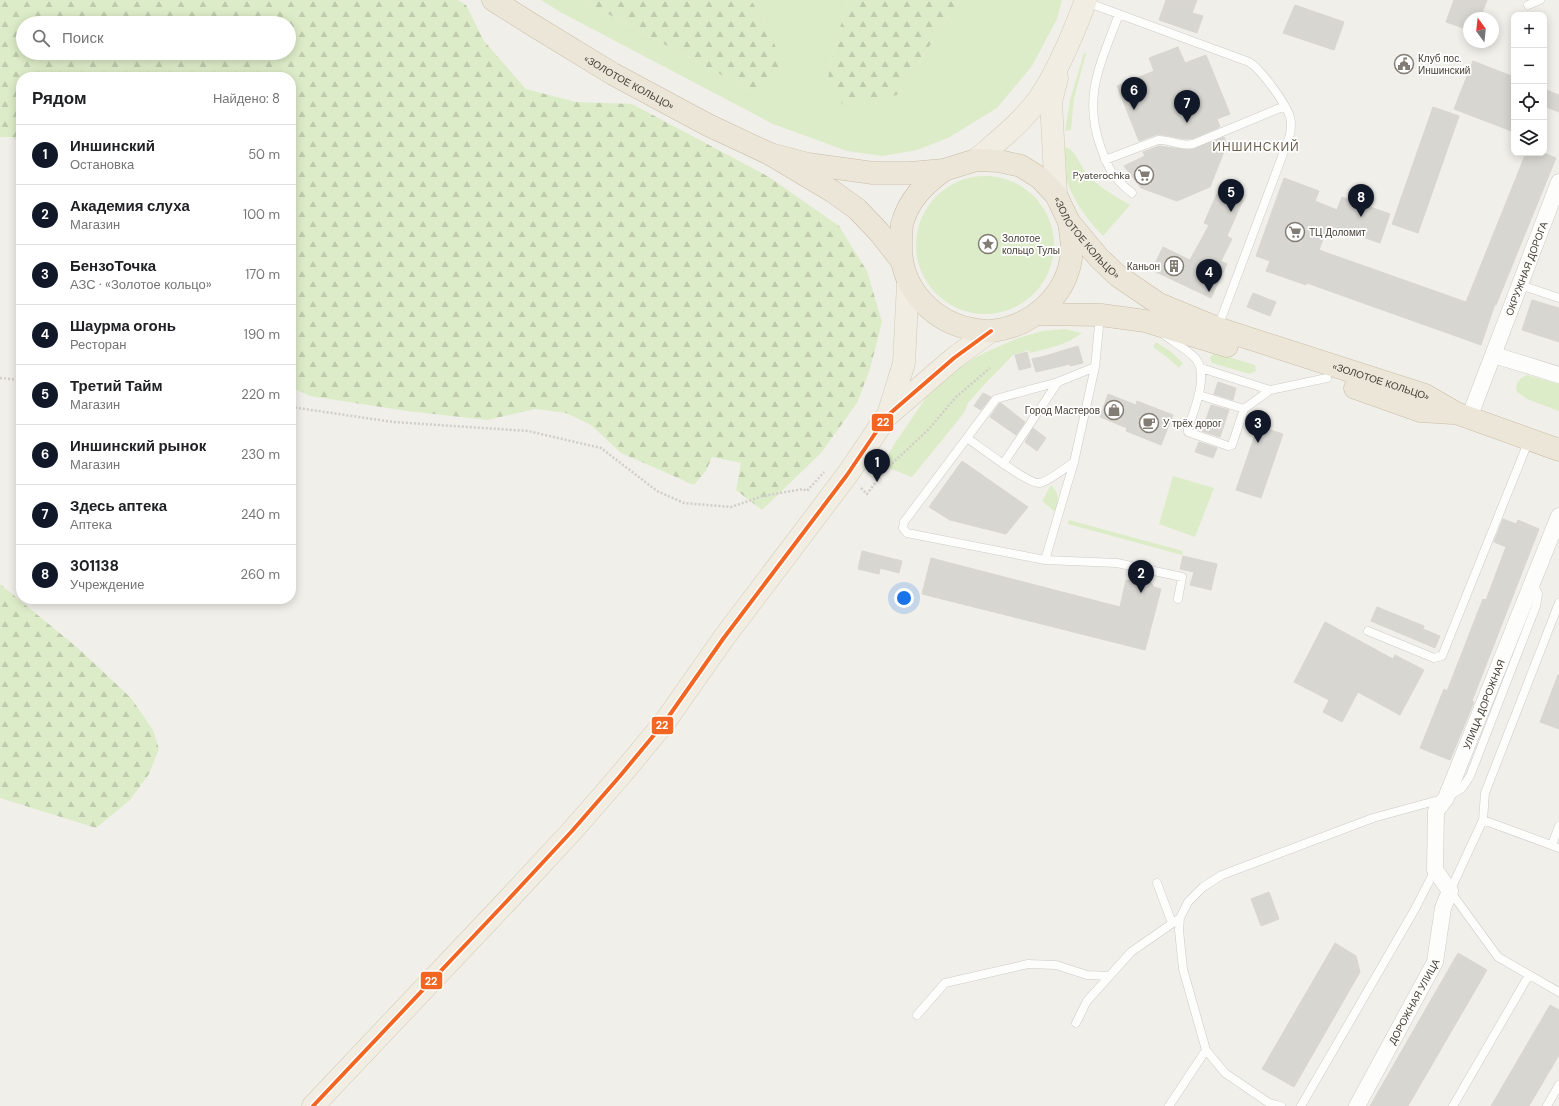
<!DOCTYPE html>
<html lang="ru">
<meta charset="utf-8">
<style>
:root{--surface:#fff;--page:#f6f6f6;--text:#202124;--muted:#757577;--line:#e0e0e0;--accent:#111827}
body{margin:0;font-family:"DM Sans",sans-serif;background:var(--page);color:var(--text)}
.controls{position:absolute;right:12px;top:12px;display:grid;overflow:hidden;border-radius:8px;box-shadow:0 2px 10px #0003}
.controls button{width:36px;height:36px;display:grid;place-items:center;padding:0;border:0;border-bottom:1px solid var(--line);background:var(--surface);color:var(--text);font:20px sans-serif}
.compass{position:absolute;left:1463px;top:12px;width:36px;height:36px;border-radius:50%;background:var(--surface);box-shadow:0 2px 10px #0003;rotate:345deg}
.you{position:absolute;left:904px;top:598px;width:14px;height:14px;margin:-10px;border:3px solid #fff;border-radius:50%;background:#1a73e8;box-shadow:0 0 0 6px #1a73e833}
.badge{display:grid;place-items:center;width:26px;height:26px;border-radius:50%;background:var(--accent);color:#fff;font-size:13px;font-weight:700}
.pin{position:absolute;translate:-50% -33px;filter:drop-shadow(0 1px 2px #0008)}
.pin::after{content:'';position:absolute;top:21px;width:14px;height:12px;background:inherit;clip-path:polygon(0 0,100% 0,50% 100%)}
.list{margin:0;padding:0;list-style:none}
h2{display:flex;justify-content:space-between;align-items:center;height:52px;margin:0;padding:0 16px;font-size:17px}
h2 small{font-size:13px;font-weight:400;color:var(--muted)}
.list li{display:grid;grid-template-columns:26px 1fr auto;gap:12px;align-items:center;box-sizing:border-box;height:60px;padding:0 16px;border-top:1px solid var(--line)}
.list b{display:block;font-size:15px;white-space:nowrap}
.list p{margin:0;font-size:13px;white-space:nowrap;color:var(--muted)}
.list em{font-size:13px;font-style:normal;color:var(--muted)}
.icon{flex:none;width:22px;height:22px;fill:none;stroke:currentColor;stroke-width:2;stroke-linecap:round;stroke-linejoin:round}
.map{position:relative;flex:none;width:1559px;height:1106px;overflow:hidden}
.search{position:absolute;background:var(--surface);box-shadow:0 2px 10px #0003;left:16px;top:16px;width:280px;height:44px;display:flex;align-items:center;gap:10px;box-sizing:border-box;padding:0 14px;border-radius:22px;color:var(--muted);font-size:15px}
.panel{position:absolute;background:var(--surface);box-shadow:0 2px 10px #0003;left:16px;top:72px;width:280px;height:532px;border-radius:16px}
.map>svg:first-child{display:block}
.grass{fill:#ddecc8}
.forest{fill:url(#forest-firs);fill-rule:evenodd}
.building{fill:#d8d6d1;stroke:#d9d6cf}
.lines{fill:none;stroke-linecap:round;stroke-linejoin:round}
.lane-casing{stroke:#cdcbc6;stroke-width:9}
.street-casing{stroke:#cdcbc6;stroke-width:17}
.primary-casing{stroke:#d3cbb6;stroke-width:23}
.highway-casing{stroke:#c9bca4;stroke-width:23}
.path{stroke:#d1ceca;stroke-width:2.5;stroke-dasharray:2 2;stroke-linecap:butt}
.lane{stroke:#fdfdfc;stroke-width:8}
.street{stroke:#fdfdfc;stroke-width:16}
.primary{stroke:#f1ede3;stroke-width:22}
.highway{stroke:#ece6d9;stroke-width:22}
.bus-1-casing{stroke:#fff;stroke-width:7}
.bus-1{stroke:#f26522;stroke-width:4}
.labels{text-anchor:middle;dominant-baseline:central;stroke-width:3.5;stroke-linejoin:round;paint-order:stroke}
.poi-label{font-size:10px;fill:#474035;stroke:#fff;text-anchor:start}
.street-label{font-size:10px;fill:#474035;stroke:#fff}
.quarter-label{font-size:12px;letter-spacing:1px;fill:#6a5e4c;stroke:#fff}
.line-badge{stroke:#fff;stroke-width:1.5}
.badge-label{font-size:11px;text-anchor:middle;font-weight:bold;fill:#fff}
</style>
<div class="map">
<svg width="1559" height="1106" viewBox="0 0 1559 1106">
<defs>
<pattern id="forest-firs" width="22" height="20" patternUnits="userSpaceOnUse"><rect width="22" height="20" fill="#ddecc8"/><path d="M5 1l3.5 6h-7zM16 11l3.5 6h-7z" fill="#bfcbac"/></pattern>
</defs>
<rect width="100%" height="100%" fill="#f0efea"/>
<path class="grass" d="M541,0H582L757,94L767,26L751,0H849L837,37L827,82L897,95L960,0H1062L1057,19L1032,66L997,108L948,138L917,150L882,156L847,151L773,124L562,13Z
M1084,53H1085L1086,54L1074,98L1071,130L1065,131L1070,100Z
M1064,147C1075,148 1079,164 1086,172C1097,187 1115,196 1130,205L1103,236C1086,219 1070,196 1064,172C1062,165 1064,155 1064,147Z
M916 245a69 69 0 1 1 138 0a69 69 0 1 1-138 0Z
M1065,329L1082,333C1067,345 1048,348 1030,353L1029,350L1013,355L984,385L968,403L964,413L912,477L886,467L887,458L893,446L927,396L962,365L986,352L1018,338L1043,331Z
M1156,342L1170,351L1183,363L1179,368L1168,358L1153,347Z
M1215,353L1255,365L1256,371L1249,374L1212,363L1210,358L1212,355Z
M1527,375L1559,384V411L1527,399L1517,392C1514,384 1519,378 1527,375Z
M1173,476L1214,488L1195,537L1159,524Z
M1051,485C1061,496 1058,499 1055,512L1042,501Z
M1069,520L1183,551L1182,555L1068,524Z"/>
<path class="forest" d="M0,0H458L466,5L484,41L526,89L576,102L632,104L769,177L839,226L867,271L882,322L870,369L857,403L821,453L762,510L736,490L741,463L712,457L706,471L694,485L621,453L591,425L566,413L535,409L487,420L407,411L310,396L291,387V77H21V144L12,137H0ZM23,23H289V53H23Z
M582,0H751L767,26L783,65L757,94Z
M849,0H960L897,95L843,105L827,82L837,37Z
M0,584L79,649L131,698L153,730L159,749L149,774L130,800L96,828L0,798Z"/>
<path class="building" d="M1166,0H1197L1192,13L1203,16L1197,33L1159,20Z
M1454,0H1487L1480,18H1469V30L1446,22Z
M1295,5L1344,22L1334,50L1283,33Z
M1178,47L1185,63L1206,55L1230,114L1217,119L1220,127L1192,139H1185L1158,134L1139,141L1117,86L1154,71L1149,58Z
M1473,61L1514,77V132L1454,109Z
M1544,89L1559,95V112L1544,106Z
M1433,107L1459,116L1418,233L1392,224Z
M1224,137L1227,144L1210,187L1177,201L1141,188L1124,166L1145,156L1143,152L1159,146L1189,150Z
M1526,153H1544L1556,158L1496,305L1495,304L1481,345L1307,283L1306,285L1266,271L1270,261L1256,256L1284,178L1319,191L1315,201L1337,210L1342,197L1390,214L1380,243L1328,225L1319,250L1466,302Z
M1219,189L1243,200L1227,236L1232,239L1221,261L1227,264L1211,298L1152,270L1163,247L1190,260L1209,225L1204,223Z
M1253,293L1276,302L1270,316L1247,307Z
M1532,300L1559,308V342L1522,330Z
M1078,346L1083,363L1070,366V364L1036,372L1032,359L1045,356Z
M1027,352L1031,367L1019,370L1015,355Z
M1218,382L1236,388L1233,400L1214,394Z
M983,393L991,397L981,410L974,406Z
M1108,394L1136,405L1137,401L1173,415L1161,445L1126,431L1127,428L1100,417Z
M1001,403L1025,422L1016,435L990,417L999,404Z
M1211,405L1229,410L1220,437L1202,431Z
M1258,426L1283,434L1261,498L1236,490Z
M1033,428L1046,438L1037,451L1025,442Z
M1199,442L1217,448L1213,458L1195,452Z
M962,461L1028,507L1006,534L950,520L929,507Z
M1503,519L1516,524L1518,520L1539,529L1472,701L1474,702L1450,760L1420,748L1444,689L1447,691L1483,599L1486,600L1506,547L1494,542Z
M862,551L902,561L899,573L880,568L879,574L858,569Z
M1183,556L1217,564L1211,590L1190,585L1194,572L1180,569Z
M931,558L1120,607L1126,580L1132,581L1139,579H1145L1150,581L1154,587L1161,589L1145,650L922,594Z
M1377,607L1424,626L1423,629L1440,636L1435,648L1371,621Z
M1325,622L1393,659L1395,655L1424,670L1400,715L1358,692L1342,722L1323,712L1329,700L1294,682Z
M1558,675H1559V729L1540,722Z
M1269,892L1279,919L1261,926L1251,899Z
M1335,943L1356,956L1360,972L1294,1087L1262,1069Z
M1458,953L1487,970L1408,1106H1370Z
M1550,1005L1559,1010V1055L1529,1106H1491Z"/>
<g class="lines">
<defs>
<path id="lane" d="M1086,2L1249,62C1261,69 1286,104 1290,117C1292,124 1291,131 1289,138L1218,327
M1528,5L1540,0
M1119,14C1101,63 1082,96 1101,148C1109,170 1113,178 1132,193
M1105,160L1158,140C1170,139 1181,147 1193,144L1285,106
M1520,285L1559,298
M1163,334C1173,342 1187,349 1196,359C1209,375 1194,411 1188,428V432L1228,446L1232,445L1244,409L1270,390L1327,378
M1095,367L1058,382L996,399L904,522L903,528L907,533L1045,560L1117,563L1182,577L1178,599
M1201,368L1270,390
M1199,395L1244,409
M967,438C979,446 1029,485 1040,483C1047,482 1067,467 1074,462
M1003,464L1058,382
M1045,560L1074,462L1095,367L1100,316
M1559,603L1485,793L1483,820L1450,891L1498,957L1559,992
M1368,631L1434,658L1442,656L1529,440
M1483,820L1559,848
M1552,845L1559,826
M1157,883L1172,923
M917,1015L945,983L1028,964L1056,965L1087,975L1109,976
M1076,1023L1087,1001L1131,952L1180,918
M1169,1106L1206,1050
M1281,1106L1269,1103L1225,1073L1206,1050L1183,969L1179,930L1180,918L1188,902L1203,887L1222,875L1373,818L1446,798L1462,788L1470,776L1536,606L1538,594L1533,583
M1301,1106L1415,909L1435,870
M1453,1106L1529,975
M1547,1106L1559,1085"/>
<g id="street">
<path d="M1494,355L1559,375"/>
<path id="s1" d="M1469,418L1559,182"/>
<path id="s2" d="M1357,1106L1435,962L1443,908L1450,891L1435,870L1436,811L1446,798L1559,516"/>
</g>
<path id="primary" d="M976,160C998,141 1021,123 1038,100C1058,72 1074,32 1086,0
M1056,195L1051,102L1057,78
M888,415L904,363L908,283
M313,1106L506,902L572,831L620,776L664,723L723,639L847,475L887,416L954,358L991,331"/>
<g id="highway">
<path id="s3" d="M493,0L536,27L613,74L708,125L770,154L832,191L857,209L879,232L901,260"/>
<path id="s4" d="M770,154L808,164L873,173H910L944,170L976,160L999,161L1021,166L1040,178L1056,195L1069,222L1099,258L1118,276L1159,304L1217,328L1425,395L1456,413L1559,450"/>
<path d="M944,170C924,185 909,199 902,224C901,231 901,239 901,245C900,289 934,324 977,330C982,330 987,332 992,331C1034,326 1070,293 1072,249C1072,241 1070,231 1069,222"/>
<path d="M1038,314L1101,315L1145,321L1227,346"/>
<path d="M1355,388L1420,411L1452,413"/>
</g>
</defs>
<use href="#lane" class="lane-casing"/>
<use href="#street" class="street-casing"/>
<use href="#primary" class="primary-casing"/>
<use href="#highway" class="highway-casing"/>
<path class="path" d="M0,378L21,380
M291,407L393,422L528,431L601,448L657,491L684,503L731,507L763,496L803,489L807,491L824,472
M861,488L867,494L884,471L928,430L956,397L990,368"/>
<use href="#lane" class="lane"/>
<use href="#street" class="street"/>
<use href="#primary" class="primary"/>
<use href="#highway" class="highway"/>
<defs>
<path id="bus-1" d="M313,1106L506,902L572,831L620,776L664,723L723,639L847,475L887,416L954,358L991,331"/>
</defs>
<use href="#bus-1" class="bus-1-casing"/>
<use href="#bus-1" class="bus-1"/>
</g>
<defs>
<symbol id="civic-ring" viewBox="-11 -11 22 22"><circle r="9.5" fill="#fff" stroke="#827d74" stroke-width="1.5"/><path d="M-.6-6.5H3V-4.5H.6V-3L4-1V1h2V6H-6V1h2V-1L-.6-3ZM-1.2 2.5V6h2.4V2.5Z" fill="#827d74"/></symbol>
<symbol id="supermarket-ring" viewBox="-11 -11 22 22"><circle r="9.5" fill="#fff" stroke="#827d74" stroke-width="1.5"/><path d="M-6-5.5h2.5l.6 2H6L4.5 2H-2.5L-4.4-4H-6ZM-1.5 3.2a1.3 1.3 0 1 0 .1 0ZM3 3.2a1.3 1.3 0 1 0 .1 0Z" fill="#827d74"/></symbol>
<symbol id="sight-ring" viewBox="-11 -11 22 22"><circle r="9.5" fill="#fff" stroke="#827d74" stroke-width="1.5"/><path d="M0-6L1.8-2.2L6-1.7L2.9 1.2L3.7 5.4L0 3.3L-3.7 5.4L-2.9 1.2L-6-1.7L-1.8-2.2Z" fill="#827d74"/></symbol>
<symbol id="building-ring" viewBox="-11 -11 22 22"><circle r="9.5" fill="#fff" stroke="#827d74" stroke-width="1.5"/><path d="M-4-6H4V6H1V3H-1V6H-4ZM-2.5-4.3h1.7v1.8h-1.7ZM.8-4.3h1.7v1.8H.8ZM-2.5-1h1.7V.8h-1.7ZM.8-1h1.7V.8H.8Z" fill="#827d74"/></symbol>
<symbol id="shop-ring" viewBox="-11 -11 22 22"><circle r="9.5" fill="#fff" stroke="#827d74" stroke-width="1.5"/><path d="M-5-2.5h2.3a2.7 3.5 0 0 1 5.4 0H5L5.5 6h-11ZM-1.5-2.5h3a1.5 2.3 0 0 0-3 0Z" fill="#827d74"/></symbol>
<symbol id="cafe-ring" viewBox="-11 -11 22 22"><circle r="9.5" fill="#fff" stroke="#827d74" stroke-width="1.5"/><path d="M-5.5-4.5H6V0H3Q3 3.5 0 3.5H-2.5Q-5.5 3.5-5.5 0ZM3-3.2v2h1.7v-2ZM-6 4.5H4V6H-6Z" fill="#827d74"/></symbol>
</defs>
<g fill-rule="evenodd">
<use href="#civic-ring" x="1393" y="53" width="22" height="22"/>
<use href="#supermarket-ring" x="1133" y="164" width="22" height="22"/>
<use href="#supermarket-ring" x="1284" y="221" width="22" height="22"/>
<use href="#sight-ring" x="977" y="233" width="22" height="22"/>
<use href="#building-ring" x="1163" y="255" width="22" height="22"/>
<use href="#shop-ring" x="1103" y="399" width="22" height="22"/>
<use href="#cafe-ring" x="1138" y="412" width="22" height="22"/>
</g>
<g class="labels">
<g class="poi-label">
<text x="1418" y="58">Клуб пос.<tspan x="1418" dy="12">Иншинский</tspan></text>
<text x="1130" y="175" text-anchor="end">Pyaterochka</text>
<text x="1309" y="232">ТЦ Доломит</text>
<text x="1002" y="238">Золотое<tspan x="1002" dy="12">кольцо Тулы</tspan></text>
<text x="1160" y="266" text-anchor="end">Каньон</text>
<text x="1100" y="410" text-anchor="end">Город Мастеров</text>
<text x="1163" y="423">У трёх дорог</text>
</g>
<g class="street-label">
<text stroke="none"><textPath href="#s3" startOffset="159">«ЗОЛОТОЕ КОЛЬЦО»</textPath></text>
<text stroke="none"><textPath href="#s4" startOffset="354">«ЗОЛОТОЕ КОЛЬЦО»</textPath></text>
<text stroke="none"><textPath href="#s1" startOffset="160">ОКРУЖНАЯ ДОРОГА</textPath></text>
<text stroke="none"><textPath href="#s4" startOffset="689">«ЗОЛОТОЕ КОЛЬЦО»</textPath></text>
<text stroke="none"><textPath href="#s2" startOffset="439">УЛИЦА ДОРОЖНАЯ</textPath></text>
<text stroke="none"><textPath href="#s2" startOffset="119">ДОРОЖНАЯ УЛИЦА</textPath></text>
</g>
<g class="quarter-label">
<text x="1256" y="147">ИНШИНСКИЙ</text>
</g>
</g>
<g class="line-badge">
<rect x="871" y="413" width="23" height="19" rx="4" fill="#f26522"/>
<rect x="651" y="716" width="23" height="19" rx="4" fill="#f26522"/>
<rect x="420" y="971" width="23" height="19" rx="4" fill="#f26522"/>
</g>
<g class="badge-label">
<text x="883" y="426">22</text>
<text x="662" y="729">22</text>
<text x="431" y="985">22</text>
</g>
</svg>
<div class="controls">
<button>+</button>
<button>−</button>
<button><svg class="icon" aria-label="locate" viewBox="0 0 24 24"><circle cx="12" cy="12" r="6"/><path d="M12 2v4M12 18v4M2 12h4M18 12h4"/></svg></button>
<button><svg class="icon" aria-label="layers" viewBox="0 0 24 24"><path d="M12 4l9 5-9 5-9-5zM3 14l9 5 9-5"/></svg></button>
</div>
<svg class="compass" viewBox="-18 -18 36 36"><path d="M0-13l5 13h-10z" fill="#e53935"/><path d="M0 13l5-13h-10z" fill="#757577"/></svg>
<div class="you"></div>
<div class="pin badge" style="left:877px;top:482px">1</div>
<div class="pin badge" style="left:1141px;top:593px">2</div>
<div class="pin badge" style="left:1258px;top:443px">3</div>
<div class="pin badge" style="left:1209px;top:292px">4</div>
<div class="pin badge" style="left:1231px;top:212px">5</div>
<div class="pin badge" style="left:1134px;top:110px">6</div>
<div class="pin badge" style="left:1187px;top:123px">7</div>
<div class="pin badge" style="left:1361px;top:217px">8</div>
<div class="search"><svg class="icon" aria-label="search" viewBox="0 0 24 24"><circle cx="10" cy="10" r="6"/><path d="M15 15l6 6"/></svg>Поиск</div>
<section class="panel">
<h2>Рядом<small>Найдено: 8</small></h2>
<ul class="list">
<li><span class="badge">1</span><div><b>Иншинский</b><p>Остановка</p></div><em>50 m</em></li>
<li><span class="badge">2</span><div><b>Академия слуха</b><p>Магазин</p></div><em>100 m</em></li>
<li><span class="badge">3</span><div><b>БензоТочка</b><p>АЗС · «Золотое кольцо»</p></div><em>170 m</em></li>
<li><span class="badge">4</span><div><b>Шаурма огонь</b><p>Ресторан</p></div><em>190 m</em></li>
<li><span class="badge">5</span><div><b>Третий Тайм</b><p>Магазин</p></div><em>220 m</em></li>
<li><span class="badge">6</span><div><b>Иншинский рынок</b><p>Магазин</p></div><em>230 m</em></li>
<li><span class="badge">7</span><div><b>Здесь аптека</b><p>Аптека</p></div><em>240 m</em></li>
<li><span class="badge">8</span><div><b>301138</b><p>Учреждение</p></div><em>260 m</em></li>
</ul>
</section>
</div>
